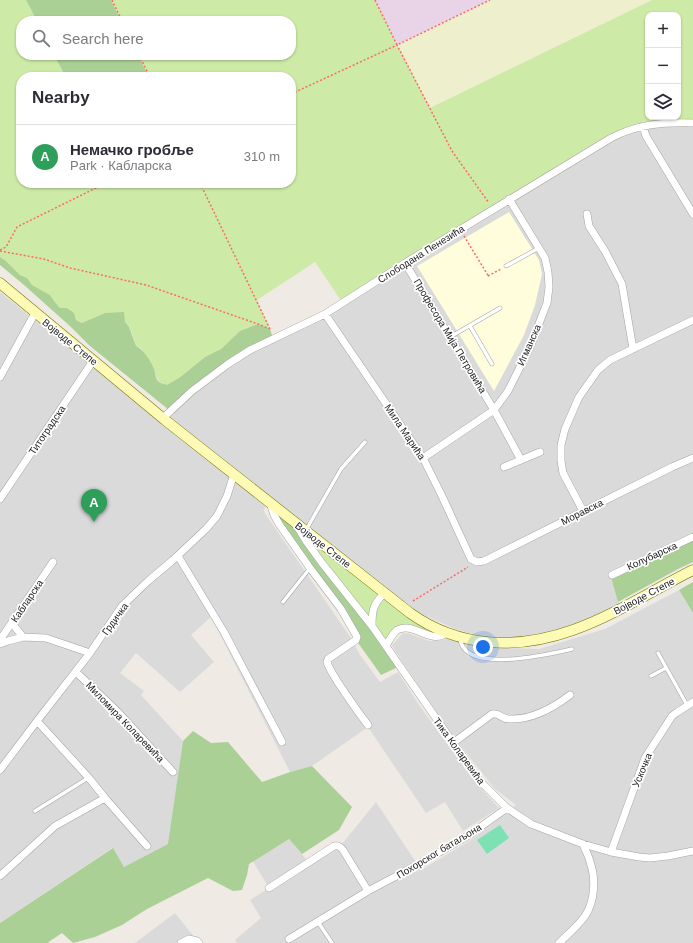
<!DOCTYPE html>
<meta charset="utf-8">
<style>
:root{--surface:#fff;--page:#f2f2f3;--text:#2b2b33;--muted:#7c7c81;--line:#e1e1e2;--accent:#111827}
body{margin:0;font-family:Arial,sans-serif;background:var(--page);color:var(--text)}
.controls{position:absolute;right:12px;top:12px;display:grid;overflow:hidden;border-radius:8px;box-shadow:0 1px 3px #0004}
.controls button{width:36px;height:36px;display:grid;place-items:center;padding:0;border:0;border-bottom:1px solid var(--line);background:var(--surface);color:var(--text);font:20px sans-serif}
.you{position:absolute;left:483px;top:647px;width:14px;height:14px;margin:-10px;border:3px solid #fff;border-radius:50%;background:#1a73e8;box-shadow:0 0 0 6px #1a73e833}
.badge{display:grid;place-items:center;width:26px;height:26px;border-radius:50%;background:var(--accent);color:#fff;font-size:13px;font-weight:700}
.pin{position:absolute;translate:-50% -33px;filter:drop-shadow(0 1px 2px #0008)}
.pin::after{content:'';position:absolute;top:21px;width:14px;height:12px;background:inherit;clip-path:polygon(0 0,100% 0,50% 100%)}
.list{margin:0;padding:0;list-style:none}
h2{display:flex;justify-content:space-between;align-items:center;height:52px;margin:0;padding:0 16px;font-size:17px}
h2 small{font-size:13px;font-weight:400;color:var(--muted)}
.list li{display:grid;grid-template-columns:26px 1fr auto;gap:12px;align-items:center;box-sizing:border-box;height:64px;padding:0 16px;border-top:1px solid var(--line)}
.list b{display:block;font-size:15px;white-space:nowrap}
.list p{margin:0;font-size:13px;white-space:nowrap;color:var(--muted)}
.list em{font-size:13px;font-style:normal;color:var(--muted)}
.icon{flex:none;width:22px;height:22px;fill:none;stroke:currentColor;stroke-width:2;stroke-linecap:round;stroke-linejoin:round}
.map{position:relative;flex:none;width:693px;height:943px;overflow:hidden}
.search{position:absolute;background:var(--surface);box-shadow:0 1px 3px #0004;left:16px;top:16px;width:280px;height:44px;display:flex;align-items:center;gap:10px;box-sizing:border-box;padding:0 14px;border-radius:16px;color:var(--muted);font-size:15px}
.panel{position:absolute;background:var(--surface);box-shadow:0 1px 3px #0004;left:16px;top:72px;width:280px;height:116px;border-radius:16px}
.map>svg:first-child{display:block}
.residential{fill:#dbdada}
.industrial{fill:#e8d4e6}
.education{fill:#fffddc}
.farmland{fill:#eeefcd}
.grass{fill:#cdeba6;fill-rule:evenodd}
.forest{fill:#abd096}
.pitch{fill:#7de1b4}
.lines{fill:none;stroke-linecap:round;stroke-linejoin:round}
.lane-casing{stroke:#a4a4a4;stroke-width:4.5}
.street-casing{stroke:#a4a4a4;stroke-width:8}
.secondary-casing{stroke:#737801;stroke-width:11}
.path{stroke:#ff6964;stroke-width:1.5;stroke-dasharray:2 2;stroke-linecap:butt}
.lane{stroke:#fff;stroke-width:3.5}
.street{stroke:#fff;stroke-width:7}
.secondary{stroke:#fcfab4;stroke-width:10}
.labels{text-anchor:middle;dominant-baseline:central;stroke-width:3.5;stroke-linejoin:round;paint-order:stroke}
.street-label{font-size:10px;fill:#1d1d1d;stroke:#fff}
</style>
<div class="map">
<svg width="693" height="943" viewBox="0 0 693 943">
<rect width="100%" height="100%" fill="#efeae3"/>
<path class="residential" d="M693,125V537L618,602L620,605L570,626L534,636L494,639L469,633L455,629L417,612L407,603L385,593L165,420L174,414L195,394L230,366L252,353L407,265L613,140L632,132L656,127Z
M0,292L150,413L181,440L242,486L265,506L264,512L351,638L360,655L380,682L398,672L417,702L474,781L499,808L463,831L445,802L426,813L368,727L312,766L290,772L211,617L191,635L214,662L180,692L136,653L120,673L144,691L141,695L183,741L169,844L124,867L112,848L0,923Z
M679,590L693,613V943H237L235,940L261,918L250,900L269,888L252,860L289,839L310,864L334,849H338L376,802L421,870L471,840L516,805L494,788L456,740L395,651L392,645L403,633L410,634L429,641L449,639L479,647L539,649L605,629Z
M175,913L199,943H135Z"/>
<path class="industrial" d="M375,0H490L397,45Z"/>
<path class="education" d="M509,212L539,260L542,274L535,305L524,335L494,391L417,266Z"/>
<path class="farmland" d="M490,0H652L430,108L397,45Z"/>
<path class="grass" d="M0,0H26L37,21H21V55H54L66,77H21V183H291V77H149L138,55H291V21H121L111,0H375L397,45L430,108L652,0H693V125L656,127L632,132L613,140L407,265L344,305L315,262L257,300L270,329L258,324L240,331L221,349L205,357L179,378L167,386L159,381L155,374L153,368L141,348L136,346C129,321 128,323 105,313L82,323C75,320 71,314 67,308H60L54,301L50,295L32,285L27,278L20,275L6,261L0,257ZM648,15H678V117H648Z
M300,532L443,635L401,629L386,646Z"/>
<path class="forest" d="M26,0H111L121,21H37Z
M54,55H138L149,77H66Z
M0,257L6,261L20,275L27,278L32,285L50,295L54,301L60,308H67L74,313L76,320L82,323L105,313L124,312L125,322L129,327L136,346C144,350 150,360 154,369C155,372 155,377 158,381C160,383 164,384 167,385L179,378L205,357L221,349L240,331L258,324L270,329L274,341C260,349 245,357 231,366C210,380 192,396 174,414L90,346L71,327L24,285L0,265Z
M270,503L296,523L400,666L381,675L356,640L357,637L310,568Z
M693,537V562L678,569L618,602L611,577Z
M693,582V613L679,590Z
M193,731L211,743L228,742L262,782L290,772L312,766L352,807L339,830L302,854L289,839L249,864L247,875L242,890L233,891L208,878L147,909L122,925L95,937L73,943L62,933L50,941L48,943H0V923L113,848L124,867L168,844L183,741Z"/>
<path class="pitch" d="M500,825L509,838L487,854L477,840Z"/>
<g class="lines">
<defs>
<path id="lane" d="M506,266L539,248
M470,326L492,364
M450,337L500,308
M306,530L341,469L365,442
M283,602L310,568
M460,638C463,675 550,654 572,649
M658,653L687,705
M651,676L666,668
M35,811L88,778
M318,922L332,943"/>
<path id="street" d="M643,126L646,136L693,214
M587,214L589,226L605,251L622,284L633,349
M405,263L494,410L521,460
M325,314L423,458L441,494L471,559L477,562L484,561L672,467L693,458
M0,377L35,313
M163,418L192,391L228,364L250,350L325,314L405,263L611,138C638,124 663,122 693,123
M423,458L494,410L508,391L530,347L547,303L549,287L548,272L545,258L509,199
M504,467L540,452
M0,499L93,361
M270,503L274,515L279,524L310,568L341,609L356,635L357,637L356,640L328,659L327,662C329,669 334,675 337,681C347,696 357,711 368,725
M583,511L563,473L561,461V445L565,429L579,397L598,370L610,360L693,320
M297,526L306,541L322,563L372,626L479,780L507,808L531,824L583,844L611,852L639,857L650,858L668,856L693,851
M178,556L224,632L282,742
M612,575L693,537
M13,621L15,627L23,637
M372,626C372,611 373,603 385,593
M0,640L53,562
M0,644L8,641L23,637L46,638L90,653
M386,646C389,641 392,634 397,630C413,621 431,645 446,633
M76,672L118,712L173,772
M37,721L89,778L105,798L147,846
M453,743L492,714C499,712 501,719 509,719C532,720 553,708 570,695
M0,770L37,721L90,653L122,606L148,581L173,560L206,529L217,516L227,496L234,474
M611,852L645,758L672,716L676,713L693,702
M0,876L55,826L105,798
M269,888L334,846C338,845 340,846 343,850L368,891
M289,939L368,891L419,864L469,835L507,808
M181,943L189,939L197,941L199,943
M559,943C568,934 578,926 585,916C595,901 596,878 590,862C589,856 585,850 583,844"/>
<path id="secondary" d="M0,283L165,420L410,613C459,648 517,650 573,630C615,615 653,590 693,570"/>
</defs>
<use href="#lane" class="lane-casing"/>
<use href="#street" class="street-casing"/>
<use href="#secondary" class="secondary-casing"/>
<path class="path" d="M112,0L122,21
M375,0L397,45L490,0
M139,55L150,77
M291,94L397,45L452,151L489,203
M200,183L270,329
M464,236L489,277
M0,250L6,247L17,227L106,183
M0,251L44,259L70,268L146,285L258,324L270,329
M488,276L501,269
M413,601L468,567"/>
<use href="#lane" class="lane"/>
<use href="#street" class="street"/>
<use href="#secondary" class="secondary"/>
</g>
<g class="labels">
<g class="street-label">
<text transform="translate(421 254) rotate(-32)">Слободана Пенезића</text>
<text transform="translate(450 336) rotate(59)">Професора Мија Петровића</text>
<text transform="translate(70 342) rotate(39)">Војводе Степе</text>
<text transform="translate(529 345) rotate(-66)">Игманска</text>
<text transform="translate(47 430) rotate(-56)">Титоградска</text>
<text transform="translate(405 432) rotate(56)">Мила Марића</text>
<text transform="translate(582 512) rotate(-27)">Моравска</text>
<text transform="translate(323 545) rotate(38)">Војводе Степе</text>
<text transform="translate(652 556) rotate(-25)">Колубарска</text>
<text transform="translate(644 596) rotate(-28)">Војводе Степе</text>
<text transform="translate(27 601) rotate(-56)">Кабларска</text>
<text transform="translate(115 619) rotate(-54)">Грдичка</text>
<text transform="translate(125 722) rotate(46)">Миломира Коларевића</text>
<text transform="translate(459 751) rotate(54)">Тика Коларевића</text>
<text transform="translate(642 770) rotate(-67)">Ускочка</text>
<text transform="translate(439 851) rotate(-31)">Похорског батаљона</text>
</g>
</g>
</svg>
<div class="controls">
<button>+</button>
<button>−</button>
<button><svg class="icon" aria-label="layers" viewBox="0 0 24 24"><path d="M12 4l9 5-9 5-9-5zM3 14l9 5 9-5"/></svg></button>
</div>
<div class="you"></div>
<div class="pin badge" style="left:94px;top:522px;background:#2e9e5b">A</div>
<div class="search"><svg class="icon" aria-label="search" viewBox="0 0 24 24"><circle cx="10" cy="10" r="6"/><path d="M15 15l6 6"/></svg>Search here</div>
<section class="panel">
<h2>Nearby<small></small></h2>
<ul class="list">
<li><span class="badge" style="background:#2e9e5b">A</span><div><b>Немачко гробље</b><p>Park · Кабларска</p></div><em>310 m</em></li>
</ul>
</section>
</div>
